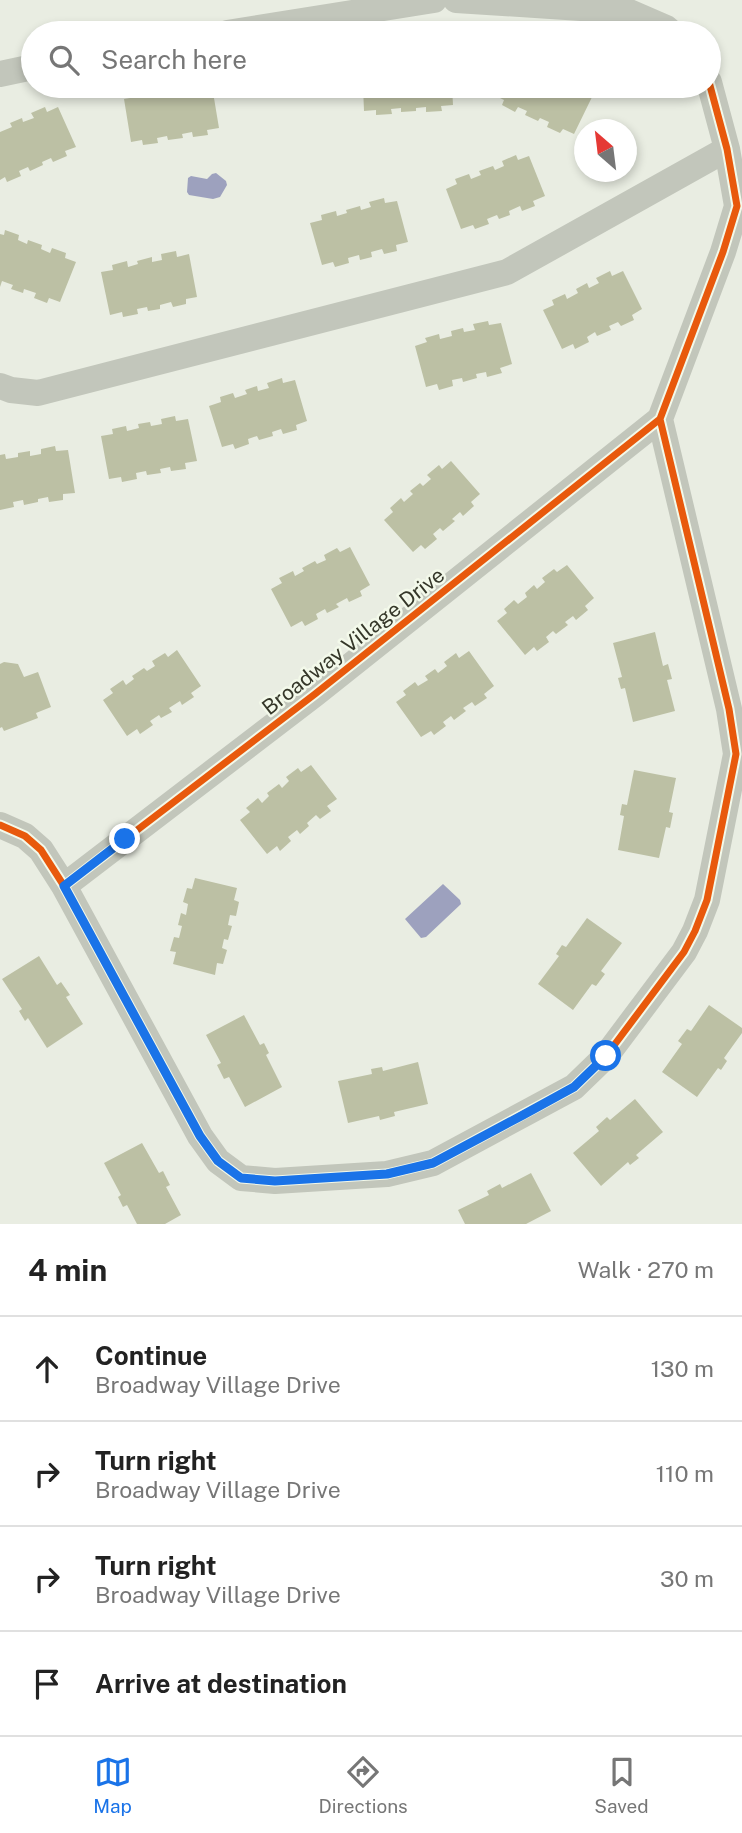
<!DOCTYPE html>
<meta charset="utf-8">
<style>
:root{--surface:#fff;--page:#f6f6f6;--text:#222;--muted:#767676;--line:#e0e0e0;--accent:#1a73e8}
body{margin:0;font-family:"Public Sans",sans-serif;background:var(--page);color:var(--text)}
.compass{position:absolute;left:574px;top:119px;width:63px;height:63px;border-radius:50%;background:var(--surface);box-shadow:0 4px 10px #0003;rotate:332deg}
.stop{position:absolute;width:21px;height:21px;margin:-16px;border:5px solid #1a73e8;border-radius:50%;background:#fff}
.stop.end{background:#1a73e8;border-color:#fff;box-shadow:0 2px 7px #0008}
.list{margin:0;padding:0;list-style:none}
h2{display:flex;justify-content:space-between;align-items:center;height:91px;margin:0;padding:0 28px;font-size:30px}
h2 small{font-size:23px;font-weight:400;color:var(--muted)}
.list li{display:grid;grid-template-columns:46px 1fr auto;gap:21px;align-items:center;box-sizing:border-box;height:105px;padding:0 28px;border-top:2px solid var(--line)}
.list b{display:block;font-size:26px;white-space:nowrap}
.list p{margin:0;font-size:23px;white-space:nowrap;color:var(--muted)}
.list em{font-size:23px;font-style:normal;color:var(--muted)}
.icon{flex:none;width:38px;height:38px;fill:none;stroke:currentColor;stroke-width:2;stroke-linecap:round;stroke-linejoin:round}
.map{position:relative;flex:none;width:742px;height:1224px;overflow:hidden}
.search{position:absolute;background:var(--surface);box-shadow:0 4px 10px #0003;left:21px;right:21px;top:21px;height:77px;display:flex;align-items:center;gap:18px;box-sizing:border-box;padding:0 24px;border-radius:38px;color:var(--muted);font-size:26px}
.sheet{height:511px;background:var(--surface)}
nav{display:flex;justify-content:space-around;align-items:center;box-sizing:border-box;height:98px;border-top:2px solid var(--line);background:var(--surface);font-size:19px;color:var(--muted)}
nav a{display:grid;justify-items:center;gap:4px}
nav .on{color:var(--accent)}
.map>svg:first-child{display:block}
.water{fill:#9da1be}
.building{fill:#bcc0a4}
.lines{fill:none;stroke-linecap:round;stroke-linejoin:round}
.minor{stroke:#c2c6bb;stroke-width:26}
.cycleway-casing{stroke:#f3f9ea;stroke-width:11}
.cycleway{stroke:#e8590c;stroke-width:7}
.route{stroke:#1a73e8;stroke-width:9}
.labels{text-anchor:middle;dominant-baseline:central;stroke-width:5;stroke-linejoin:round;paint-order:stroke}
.street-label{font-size:21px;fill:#353729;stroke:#f3f9ea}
</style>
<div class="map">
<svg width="742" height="1224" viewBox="0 0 742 1224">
<rect width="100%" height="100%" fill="#e9ede2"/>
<path class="water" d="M216,173L226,181L227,185L220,197L213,199L189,195L187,192L188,178L191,176L207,179L212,174Z
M443,884L460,900L461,904L426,937L421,938L405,919Z"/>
<path class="building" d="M173,86L174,91L185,89L184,86H212L219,128L207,130L208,135L193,137L192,132L182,134L183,138L168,140L167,136L157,138L158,143L143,145L142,140L131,142L124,99L136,97L135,92L149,90L150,95L162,93L161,88Z
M363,86H452L453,105L441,106L442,111L426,112V107L416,108V111L401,112V108L391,109L392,114L376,115V110L364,111Z
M498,86H584L582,90L593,95L574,134L563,129L560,133L547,127L549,122L540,118L538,121L525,115L527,111L518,107L515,112L502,105L504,100L494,95Z
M45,107L47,112L58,107L76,147L65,151L67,156L53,162L51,158L42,162L43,165L30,171L28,167L19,171L21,176L7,182L5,177L0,180V132L12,127L10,123L22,118L23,122L34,118L31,113Z
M516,155L518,160L529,156L545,196L533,201L535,206L522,211L520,206L509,211L510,215L499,219L497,215L487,219L489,224L475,229L473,225L461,229L446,189L457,184L455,179L469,174L471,179L481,175L479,171L493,166L495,170L504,166L502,161Z
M384,198L385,203L397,201L408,242L396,245L397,251L384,254L382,249L371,252L372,257L360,260L359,255L348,258L349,263L335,267L333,262L322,265L310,223L322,220L321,215L336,211L337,216L347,213L346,210L360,206L361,210L371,207L369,202Z
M5,230L19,235L18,240L27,244L28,240L42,245L41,249L50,253L52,248L66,253L65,258L76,262L60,302L49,298L47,303L34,298L36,293L24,289L23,293L11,289L13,285L2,281L0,287V234L4,235Z
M176,251L177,257L189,254L197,297L186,299V304L173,307L171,302L160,305V309L148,311L147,307L137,309L138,314L123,317L122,312L110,315L101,272L113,270L112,265L127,261L128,267L138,264L137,261L152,257V262L162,260L161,254Z
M610,271L612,276L623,271L642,309L632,315L634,320L621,326L618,322L609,326L611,330L597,336L595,332L587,337L589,342L575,349L573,344L562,349L543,310L554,305L552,300L565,294L567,299L578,293L576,289L587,283L589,288L599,283L596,278Z
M488,321L489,325L501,323L512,364L500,368L502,373L487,377L486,372L476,374L477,378L463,382L462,378L452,380L453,386L439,390L437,384L426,387L415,346L427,342L425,338L439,334L440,339L452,336L451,331L463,328L464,332L475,330L473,324Z
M282,378L283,383L295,380L307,421L296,425L297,430L283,434L281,429L272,432L273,436L259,440L257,436L248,439L249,444L235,449L233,444L222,447L209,406L221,402L220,397L233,393L235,398L247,394L245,390L257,386L258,391L269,388L267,383Z
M175,416L176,421L188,419L197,461L185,463L186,469L171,471L170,467L160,469L161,473L147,475L146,471L136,473L137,479L122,482L121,477L109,479L101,436L113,434L112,429L126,426L127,431L139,428L138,424L150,422L151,426L162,424L161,419Z
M55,446L56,451L68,450L75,493L63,494V500L49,502L48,497L38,499V502L24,505L23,500L13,502L14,507L0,510V455L5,454L6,459L18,457V453L30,451V456L41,454V449Z
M451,461L480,494L471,502L474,506L463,516L460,512L452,519L455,521L443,531L440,528L433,534L437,539L425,549L421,545L413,552L384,520L393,512L390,508L401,498L404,502L413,494L410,491L420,483L423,486L431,479L427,475L439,465L442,469Z
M350,547L370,585L360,591L362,596L349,602L347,598L336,604L339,607L327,613L325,609L316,614L318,619L305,626L302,621L291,627L271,589L282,583L279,578L293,571L295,576L304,571L302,568L315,561L317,564L326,560L324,555L337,548L340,552Z
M567,565L594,598L585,606L588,610L576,620L573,616L565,622L568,625L556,634L553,631L546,637L549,642L537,651L534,647L525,655L497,621L507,613L504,609L514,600L518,604L527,597L525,593L534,585L537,589L545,582L542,578L554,569L557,572Z
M655,632L663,666L668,664L672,679L667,680L675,711L633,722L625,688L621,689L618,678L622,677L613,643Z
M177,650L201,686L191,693L194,697L182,705L180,701L169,708L172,712L161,718L159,715L150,721L153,725L140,734L137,729L127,736L103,700L113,693L110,689L123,680L126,685L134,679L132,676L144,668L147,671L155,666L152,661L165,653L168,657Z
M469,651L494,686L484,694L487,698L475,706L472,702L463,708L466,711L454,720L451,716L443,722L446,726L434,735L431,731L421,737L396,702L406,695L403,691L415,682L418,686L428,680L425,676L435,669L438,673L447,666L444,662L456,653L459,658Z
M4,662L18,664L24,677L38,672L51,707L36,713L38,718L4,731L2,727L0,728V664Z
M311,765L337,799L327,806L331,811L320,819L316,815L307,823L309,826L300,834L297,830L288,837L291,841L280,851L277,846L267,854L240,820L250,812L246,808L258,798L262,803L269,796L267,793L279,784L282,788L289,781L286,777L298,768L301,772Z
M634,770L676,778L669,812L673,813L670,828L666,827L659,858L618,850L624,816L620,815L622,804L627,805Z
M195,878L237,888L234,900L239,902L236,916L230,915L228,925L232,926L228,940L224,939L222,948L227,950L223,964L217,963L215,975L173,964L176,952L170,951L174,937L179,938L182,926L178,925L181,913L186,915L188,904L183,902L187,888L192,889Z
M587,918L622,943L601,971L605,974L596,986L592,984L573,1010L538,984L559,956L556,954L562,945L566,947Z
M39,956L57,985L61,982L70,995L66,997L83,1024L47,1048L28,1018L25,1021L19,1011L22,1009L2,979Z
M709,1005L742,1028V1033L724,1058L727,1061L721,1070L718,1068L697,1097L662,1072L682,1044L678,1041L687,1029L691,1031Z
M244,1015L260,1045L264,1043L269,1053L266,1055L282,1087L245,1107L229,1077L224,1079L217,1065L221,1063L206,1035Z
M418,1062L428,1104L394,1112L395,1116L380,1120L379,1116L348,1123L338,1081L372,1074L371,1069L382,1067L383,1071Z
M635,1099L663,1132L636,1155L639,1158L630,1165L628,1162L601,1186L573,1153L599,1131L596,1127L607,1117L610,1120Z
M142,1143L159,1173L163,1171L170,1185L166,1187L181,1215L165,1224H137L127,1205L123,1207L118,1197L121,1195L104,1163Z
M531,1173L551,1211L526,1224H465L458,1210L489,1195L487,1191L500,1184L502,1188Z"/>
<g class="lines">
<path class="minor" d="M456,0L627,11L666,28L672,33
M227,33L434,0
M0,74L33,67
M0,386L11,390L38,393L507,272L727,149
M0,825L25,836L41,850L64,886L315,694L660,419L723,252L737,206L727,149L709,82
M64,886L200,1136L218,1161L241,1178L275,1181L387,1174L433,1163L574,1087L606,1056L684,952L695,931L707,900L736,754L729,709L660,419"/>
<defs>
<path id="cycleway" d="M0,825L25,836L41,850L64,886L315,694L660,419L723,252L737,206L727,149L709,82
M64,886L200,1136L218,1161L241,1178L275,1181L387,1174L433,1163L574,1087L606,1056L684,952L695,931L707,900L736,754L729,709L660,419"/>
</defs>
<use href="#cycleway" class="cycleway-casing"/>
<use href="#cycleway" class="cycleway"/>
</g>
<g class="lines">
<path class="route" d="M125,839L64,886L200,1136L218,1161L241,1178L275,1181L387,1174L433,1163L523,1115L574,1087L606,1056"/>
</g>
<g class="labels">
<g class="street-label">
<text transform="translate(353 641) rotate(-38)">Broadway Village Drive</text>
</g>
</g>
</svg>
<svg class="compass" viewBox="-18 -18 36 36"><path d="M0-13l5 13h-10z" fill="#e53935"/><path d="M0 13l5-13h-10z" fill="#767676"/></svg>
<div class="stop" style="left:606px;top:1056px"></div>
<div class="stop end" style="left:125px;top:839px"></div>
<div class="search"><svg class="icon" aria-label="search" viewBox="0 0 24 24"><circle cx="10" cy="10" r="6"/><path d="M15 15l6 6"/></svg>Search here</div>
</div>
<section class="sheet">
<h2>4 min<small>Walk · 270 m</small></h2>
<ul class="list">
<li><svg class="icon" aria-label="ahead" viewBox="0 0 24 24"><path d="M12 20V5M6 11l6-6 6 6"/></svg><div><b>Continue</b><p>Broadway Village Drive</p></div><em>130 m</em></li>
<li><svg class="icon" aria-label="right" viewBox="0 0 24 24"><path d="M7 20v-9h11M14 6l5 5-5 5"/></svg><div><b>Turn right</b><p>Broadway Village Drive</p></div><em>110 m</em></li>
<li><svg class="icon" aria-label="right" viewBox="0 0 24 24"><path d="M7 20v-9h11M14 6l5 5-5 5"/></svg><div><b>Turn right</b><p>Broadway Village Drive</p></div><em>30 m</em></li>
<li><svg class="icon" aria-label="arrive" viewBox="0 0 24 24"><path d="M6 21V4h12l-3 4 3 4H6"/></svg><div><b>Arrive at destination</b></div></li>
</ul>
</section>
<nav>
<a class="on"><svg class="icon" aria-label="map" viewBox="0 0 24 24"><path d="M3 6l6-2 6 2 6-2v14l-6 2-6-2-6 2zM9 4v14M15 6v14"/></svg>Map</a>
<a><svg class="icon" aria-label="directions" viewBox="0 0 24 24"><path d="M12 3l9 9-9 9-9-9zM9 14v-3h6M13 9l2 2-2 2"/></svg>Directions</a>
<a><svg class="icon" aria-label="saved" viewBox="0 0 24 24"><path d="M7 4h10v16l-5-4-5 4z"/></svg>Saved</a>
</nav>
